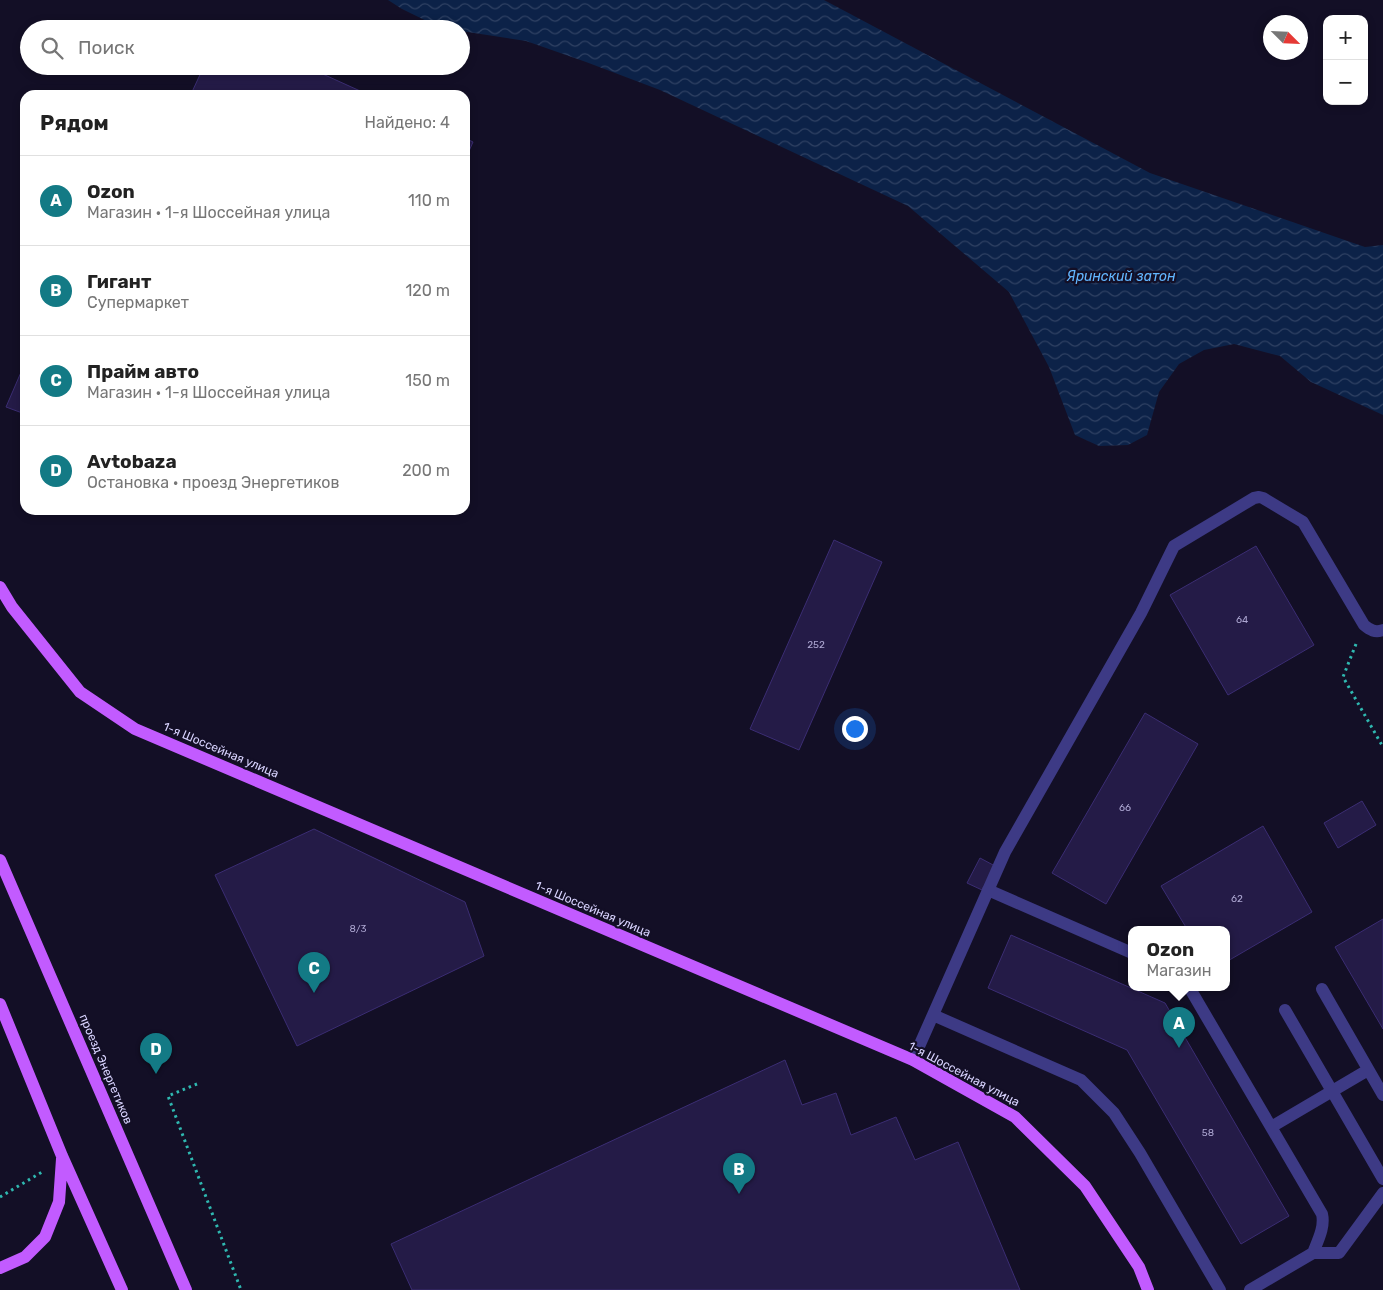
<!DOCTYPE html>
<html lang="ru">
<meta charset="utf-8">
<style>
:root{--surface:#fff;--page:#f2f2f2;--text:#222;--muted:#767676;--line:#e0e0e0;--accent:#137a85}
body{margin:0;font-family:Rubik,sans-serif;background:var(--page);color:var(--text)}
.controls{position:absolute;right:15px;top:15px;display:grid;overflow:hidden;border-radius:10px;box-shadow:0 2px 8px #0003}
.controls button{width:45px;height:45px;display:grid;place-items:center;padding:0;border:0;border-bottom:1px solid var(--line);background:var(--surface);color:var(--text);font:25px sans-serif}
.compass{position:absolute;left:1263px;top:15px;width:45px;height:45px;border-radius:50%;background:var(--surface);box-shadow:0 2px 8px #0003;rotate:114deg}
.you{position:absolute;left:854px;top:728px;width:18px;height:18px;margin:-12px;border:4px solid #fff;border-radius:50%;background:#1a73e8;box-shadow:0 0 0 8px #1a73e833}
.badge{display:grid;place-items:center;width:32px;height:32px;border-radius:50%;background:var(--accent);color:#fff;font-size:16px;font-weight:700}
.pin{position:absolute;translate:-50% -41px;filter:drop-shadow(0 1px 2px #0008)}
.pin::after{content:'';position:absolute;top:26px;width:18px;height:15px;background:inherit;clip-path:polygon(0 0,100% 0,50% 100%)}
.popup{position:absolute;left:1128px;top:926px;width:102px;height:65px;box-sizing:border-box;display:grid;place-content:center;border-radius:10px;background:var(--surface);filter:drop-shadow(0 1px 4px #0005);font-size:16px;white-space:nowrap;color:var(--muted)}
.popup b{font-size:19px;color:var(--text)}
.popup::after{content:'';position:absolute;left:50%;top:100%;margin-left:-10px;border:10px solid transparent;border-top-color:var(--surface)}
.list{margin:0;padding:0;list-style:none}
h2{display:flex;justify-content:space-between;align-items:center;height:65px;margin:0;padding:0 20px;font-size:21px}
h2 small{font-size:16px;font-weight:400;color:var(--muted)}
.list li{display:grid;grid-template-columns:32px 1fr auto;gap:15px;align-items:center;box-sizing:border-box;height:90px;padding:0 20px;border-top:1px solid var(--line)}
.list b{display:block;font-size:19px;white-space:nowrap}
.list p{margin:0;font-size:16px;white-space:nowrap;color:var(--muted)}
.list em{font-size:16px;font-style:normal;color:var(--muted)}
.icon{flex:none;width:28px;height:28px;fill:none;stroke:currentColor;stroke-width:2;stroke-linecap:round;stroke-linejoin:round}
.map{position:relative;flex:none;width:1383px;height:1290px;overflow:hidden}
.search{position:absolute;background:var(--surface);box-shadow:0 2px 8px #0003;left:20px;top:20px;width:450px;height:55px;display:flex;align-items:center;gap:12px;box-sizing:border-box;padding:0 18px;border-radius:28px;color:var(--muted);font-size:19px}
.panel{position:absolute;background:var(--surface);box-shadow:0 2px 8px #0003;left:20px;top:90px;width:450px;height:425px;border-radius:15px}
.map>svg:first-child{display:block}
.water{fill:url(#water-waves)}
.building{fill:#241b47;stroke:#3b2d73}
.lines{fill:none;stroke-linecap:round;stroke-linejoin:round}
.path{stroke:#2fb8b0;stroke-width:3;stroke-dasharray:2.5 4;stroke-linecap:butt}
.minor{stroke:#3d3a85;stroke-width:12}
.major{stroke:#c25bff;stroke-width:12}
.labels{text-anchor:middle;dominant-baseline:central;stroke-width:4.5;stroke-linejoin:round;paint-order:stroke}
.number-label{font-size:10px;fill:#aca6d1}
.street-label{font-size:12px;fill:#d9d4ff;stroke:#130f26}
.water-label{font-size:14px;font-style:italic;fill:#62b6ff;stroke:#130f26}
</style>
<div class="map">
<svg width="1383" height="1290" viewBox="0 0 1383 1290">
<defs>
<pattern id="water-waves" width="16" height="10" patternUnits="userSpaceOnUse" patternTransform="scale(1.25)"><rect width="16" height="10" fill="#0c2248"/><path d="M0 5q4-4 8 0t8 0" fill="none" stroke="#2f4163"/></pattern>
</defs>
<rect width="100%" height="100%" fill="#130f26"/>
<path class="water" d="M388,0H824L1150,173L1365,247L1383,245V415L1311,382L1280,356L1234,344L1204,350L1179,364L1159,392L1147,435L1128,445L1099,446L1075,435L1049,367L1009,292L908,206L660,90L586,62L526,41L461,31V29H443L402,9Z"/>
<path class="building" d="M204,66H305L369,95H198L192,92Z
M465,138L473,142L465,160Z
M25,363V414L6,407Z
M834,540L882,562L799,750L750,729Z
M1256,546L1314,645L1228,695L1170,595Z
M1145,713L1198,744L1106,904L1052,873Z
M1362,801L1376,825L1338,848L1324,823Z
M1263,826L1312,912L1226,962V929H1187L1161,886Z
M314,829L465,902L484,956L297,1046L215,875Z
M980,858L995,866L982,890L967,883Z
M1383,919V1029L1335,947Z
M1011,935L1165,1003L1289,1216L1241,1244L1127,1050L988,988Z
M785,1060L802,1105L836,1093L851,1135L896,1117L915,1160L958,1142L1020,1290H412L391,1244Z"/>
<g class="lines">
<path class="path" d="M1356,644L1343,677L1383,747
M197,1084L168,1096L241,1290
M0,1197L42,1172"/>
<path class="minor" d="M988,890L1132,953
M1189,987L1322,1214C1325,1227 1318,1240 1313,1253
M1322,989L1383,1095
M1285,1010L1383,1179
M933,1015L1081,1080L1114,1113L1140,1153L1220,1290
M913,1060L1005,852L1141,613L1174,546L1254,498L1259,497L1263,498L1303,522L1364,625C1370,630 1375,633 1383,630
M1271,1127L1368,1070
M1250,1290L1313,1253H1339L1383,1193"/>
<path class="major" d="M0,587L12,607L80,692L135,729L913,1060L1015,1117L1085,1186L1139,1267L1148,1290
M0,860L186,1290
M0,1004L62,1156L122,1290
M0,1268L25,1257L45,1237L59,1202L62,1159"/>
</g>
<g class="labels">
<g class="number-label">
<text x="1242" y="620">64</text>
<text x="816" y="645">252</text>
<text x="1125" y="808">66</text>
<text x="1237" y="899">62</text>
<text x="358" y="929">8/3</text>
<text x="1208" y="1133">58</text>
</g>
<g class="street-label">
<text transform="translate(221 750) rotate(23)">1-я Шоссейная улица</text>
<text transform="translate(593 909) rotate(23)">1-я Шоссейная улица</text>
<text transform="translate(106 1069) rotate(67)">проезд Энергетиков</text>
<text transform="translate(964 1074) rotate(28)">1-я Шоссейная улица</text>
</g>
<g class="water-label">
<text x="1121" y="276">Яринский затон</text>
</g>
</g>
</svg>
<div class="controls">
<button>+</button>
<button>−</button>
</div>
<svg class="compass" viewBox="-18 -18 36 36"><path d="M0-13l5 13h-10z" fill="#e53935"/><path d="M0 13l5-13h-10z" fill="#767676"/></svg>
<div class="you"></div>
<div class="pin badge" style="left:1179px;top:1048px">A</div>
<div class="popup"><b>Ozon</b>Магазин</div>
<div class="pin badge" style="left:739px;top:1194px">B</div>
<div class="pin badge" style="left:314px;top:993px">C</div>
<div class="pin badge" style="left:156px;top:1074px">D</div>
<div class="search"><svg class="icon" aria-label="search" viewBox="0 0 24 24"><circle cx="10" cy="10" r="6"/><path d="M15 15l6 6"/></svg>Поиск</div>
<section class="panel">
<h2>Рядом<small>Найдено: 4</small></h2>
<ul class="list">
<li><span class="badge">A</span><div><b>Ozon</b><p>Магазин · 1-я Шоссейная улица</p></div><em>110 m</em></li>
<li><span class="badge">B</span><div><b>Гигант</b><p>Супермаркет</p></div><em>120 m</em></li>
<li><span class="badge">C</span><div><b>Прайм авто</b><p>Магазин · 1-я Шоссейная улица</p></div><em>150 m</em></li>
<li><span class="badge">D</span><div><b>Avtobaza</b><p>Остановка · проезд Энергетиков</p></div><em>200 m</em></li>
</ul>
</section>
</div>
